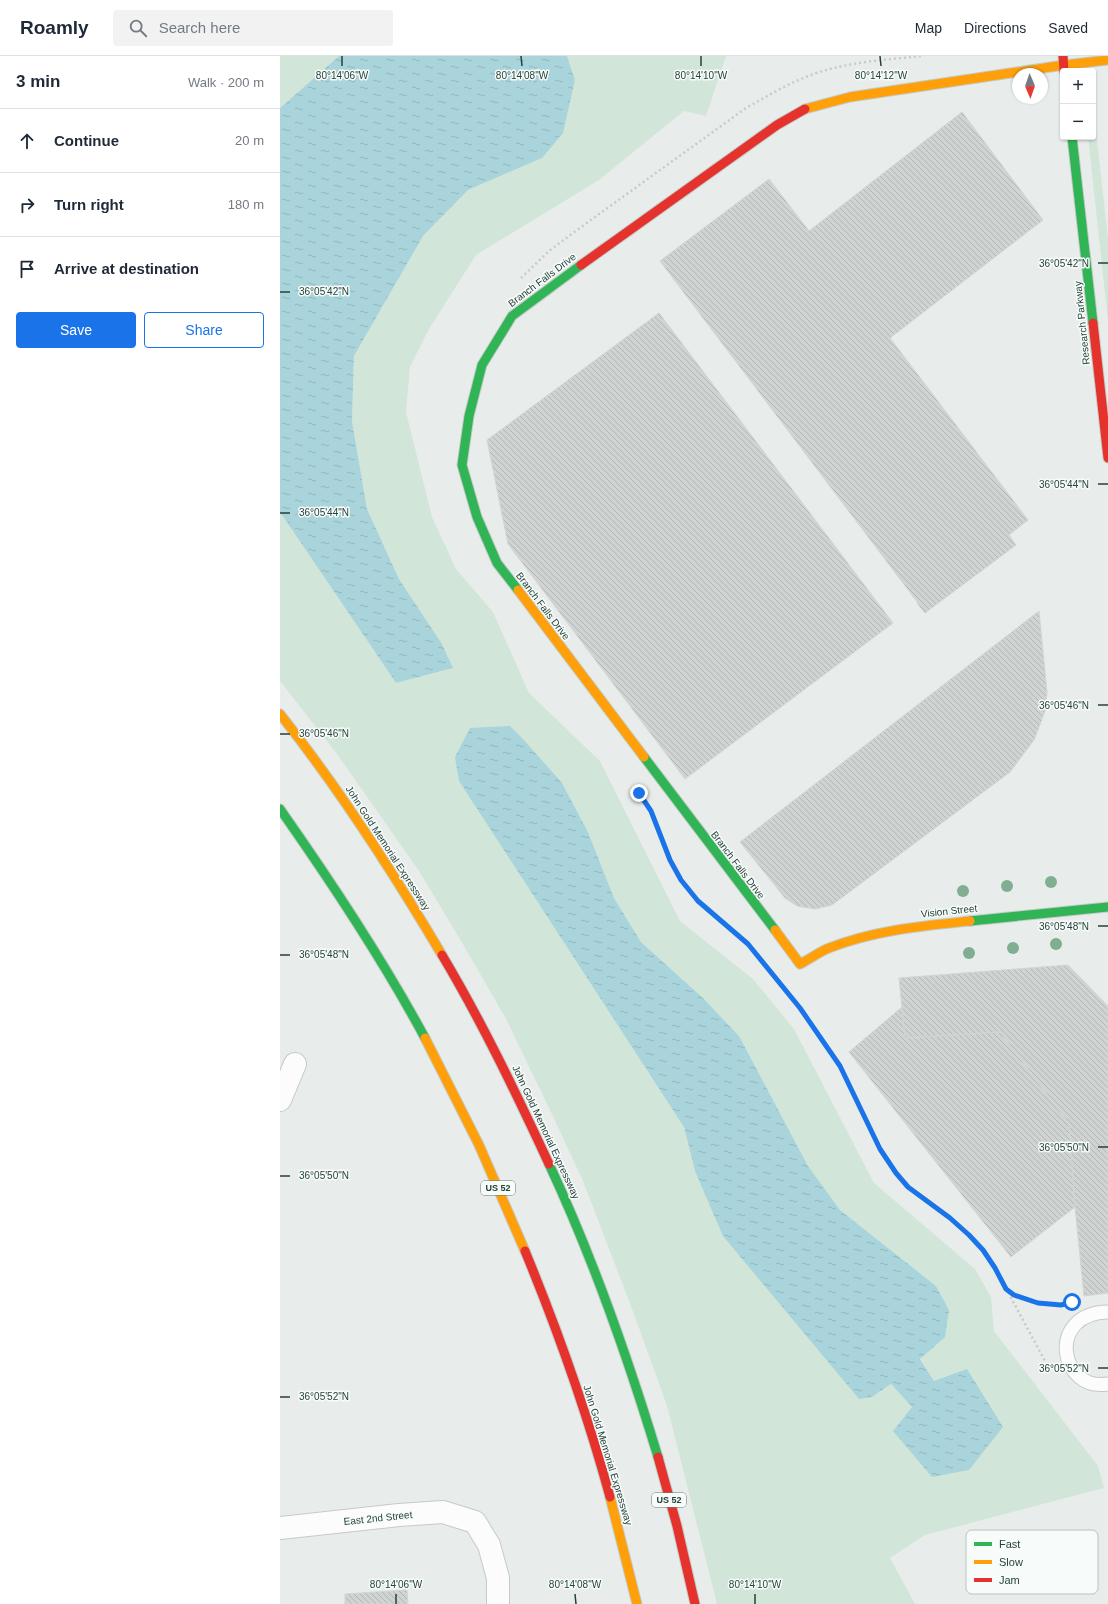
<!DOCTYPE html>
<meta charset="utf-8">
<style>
:root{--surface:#fff;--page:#f2f2f3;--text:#1f2937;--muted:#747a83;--line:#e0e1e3;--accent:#1a73e8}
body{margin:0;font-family:Helvetica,sans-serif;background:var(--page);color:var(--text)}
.controls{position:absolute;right:12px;top:12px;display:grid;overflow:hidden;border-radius:4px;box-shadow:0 1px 3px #0004}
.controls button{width:36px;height:36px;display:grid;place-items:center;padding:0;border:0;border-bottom:1px solid var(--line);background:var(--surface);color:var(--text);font:20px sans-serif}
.compass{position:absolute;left:732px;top:12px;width:36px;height:36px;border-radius:50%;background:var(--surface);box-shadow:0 1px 3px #0004;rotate:178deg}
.stop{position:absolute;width:12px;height:12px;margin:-9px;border:3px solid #1a73e8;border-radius:50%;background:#fff}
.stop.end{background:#1a73e8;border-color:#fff;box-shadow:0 1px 4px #0008}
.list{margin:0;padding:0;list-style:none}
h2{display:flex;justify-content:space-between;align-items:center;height:52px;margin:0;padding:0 16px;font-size:17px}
h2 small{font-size:13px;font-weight:400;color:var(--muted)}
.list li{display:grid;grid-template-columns:26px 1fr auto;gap:12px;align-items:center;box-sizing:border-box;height:64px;padding:0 16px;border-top:1px solid var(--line)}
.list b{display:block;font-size:15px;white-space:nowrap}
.list em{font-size:13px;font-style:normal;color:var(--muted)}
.actions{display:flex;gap:8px;padding:12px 16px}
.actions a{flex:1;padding:9px 0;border:1px solid var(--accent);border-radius:4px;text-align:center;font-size:14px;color:var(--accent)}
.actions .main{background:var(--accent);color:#fff}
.icon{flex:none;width:22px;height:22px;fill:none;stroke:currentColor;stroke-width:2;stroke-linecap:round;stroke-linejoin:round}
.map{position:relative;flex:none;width:828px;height:1548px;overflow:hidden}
header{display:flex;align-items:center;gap:24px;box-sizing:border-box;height:56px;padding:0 20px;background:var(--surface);border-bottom:1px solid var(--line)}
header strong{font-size:19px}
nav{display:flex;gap:22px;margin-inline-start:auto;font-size:14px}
.search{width:280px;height:36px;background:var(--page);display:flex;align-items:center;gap:10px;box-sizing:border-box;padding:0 14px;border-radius:4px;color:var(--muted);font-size:15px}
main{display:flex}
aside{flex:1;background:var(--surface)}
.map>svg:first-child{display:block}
.green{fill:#d1e6d8;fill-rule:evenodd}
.water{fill:url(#water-ripples)}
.building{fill:url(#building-back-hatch);stroke:#d1d6d4}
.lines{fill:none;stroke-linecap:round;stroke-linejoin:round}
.lane-casing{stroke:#c5cac8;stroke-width:15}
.street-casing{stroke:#c5cac8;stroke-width:24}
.fast-casing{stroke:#c3cbc8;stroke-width:11}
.slow-casing{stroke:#c3cbc8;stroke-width:11}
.jam-casing{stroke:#c3cbc8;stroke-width:11}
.path{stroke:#c3ccca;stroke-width:2.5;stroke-dasharray:2 3;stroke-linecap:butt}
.lane{stroke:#fcfcfc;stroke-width:13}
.street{stroke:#fcfcfc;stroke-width:22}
.fast{stroke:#30b455;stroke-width:9}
.slow{stroke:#ff9f0a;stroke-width:9}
.jam{stroke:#e5322d;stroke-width:9}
.tree{fill:#81ae93}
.route{stroke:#1a73e8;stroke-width:5}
.ticks{fill:none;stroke:#24423a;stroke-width:1.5}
.labels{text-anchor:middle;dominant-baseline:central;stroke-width:3;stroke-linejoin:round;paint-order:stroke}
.shield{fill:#f7fbf9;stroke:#637a73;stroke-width:1}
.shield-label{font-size:9px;font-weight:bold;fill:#24423a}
.street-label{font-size:10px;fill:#24423a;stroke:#f7fbf9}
.key{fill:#f7fbf9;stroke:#b8c4c0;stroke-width:1}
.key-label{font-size:11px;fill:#24423a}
.ticks-label{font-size:10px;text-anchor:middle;fill:#24423a;stroke:#f7fbf9;stroke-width:3;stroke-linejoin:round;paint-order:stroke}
</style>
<header>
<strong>Roamly</strong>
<div class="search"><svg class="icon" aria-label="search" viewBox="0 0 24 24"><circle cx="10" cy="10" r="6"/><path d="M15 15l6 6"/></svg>Search here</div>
<nav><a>Map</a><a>Directions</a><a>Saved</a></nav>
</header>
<main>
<aside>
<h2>3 min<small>Walk · 200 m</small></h2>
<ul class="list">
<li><svg class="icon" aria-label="ahead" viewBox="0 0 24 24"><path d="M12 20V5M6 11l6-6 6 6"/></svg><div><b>Continue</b></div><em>20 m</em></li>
<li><svg class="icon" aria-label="right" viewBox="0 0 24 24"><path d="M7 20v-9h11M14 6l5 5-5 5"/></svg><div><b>Turn right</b></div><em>180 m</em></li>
<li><svg class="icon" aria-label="arrive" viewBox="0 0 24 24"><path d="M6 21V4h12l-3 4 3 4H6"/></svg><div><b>Arrive at destination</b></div></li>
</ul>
<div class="actions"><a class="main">Save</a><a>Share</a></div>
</aside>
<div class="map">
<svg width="828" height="1548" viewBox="0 0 828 1548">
<defs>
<pattern id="water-ripples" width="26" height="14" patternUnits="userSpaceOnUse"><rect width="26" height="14" fill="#a9d4db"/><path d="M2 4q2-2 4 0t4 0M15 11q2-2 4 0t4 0" fill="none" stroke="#91b7bd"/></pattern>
<pattern id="building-back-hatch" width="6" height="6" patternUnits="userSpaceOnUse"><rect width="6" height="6" fill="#cfd4d2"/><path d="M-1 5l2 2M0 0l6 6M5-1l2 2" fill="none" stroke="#b2b7b5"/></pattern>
</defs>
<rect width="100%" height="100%" fill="#e8edeb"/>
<path class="green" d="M0,0H59L0,52Z
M287,0H446L426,60L404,55L319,124L196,199L149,273L130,311L126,356L152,461L176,513L213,556L249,637L320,705L400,865L473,923L514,973L594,1127L695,1213L711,1241L714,1275L818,1410L824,1432L645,1479L610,1502L635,1548H437L387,1350L354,1258L303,1125L269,1052L226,963L184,890L139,815L57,698L0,625V456L116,627L173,612L162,588L119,523L87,453L72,365L74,300L143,180L188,134L262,102L295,24ZM282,727L308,776L334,842L361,886L424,943L459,980L528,1110L560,1154L656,1230L640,1302L654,1325L613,1375L632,1351L611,1328L592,1341L415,1115L404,1071Z
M813,47L828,183V265L808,81H813Z"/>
<path class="water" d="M59,0H287L295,24L283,77L262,102L188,134L143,180L74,300L72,365L87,453L119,523L162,588L173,612L116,627L0,456V52Z
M230,670L243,683L282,727L308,776L334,842L361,886L424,943L459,980L528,1110L560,1154L656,1230L669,1254L665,1281L640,1303L654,1325L687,1313L723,1371L689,1414L652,1421L613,1375L632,1351L611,1328L592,1341L579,1343L443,1180L415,1115L404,1071L179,725L175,701L190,672Z"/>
<path class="building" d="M682,56L763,164L610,282L748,464L729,479L736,489L645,557L637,547H638L380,205L489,123L529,175Z
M379,257L613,567L405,723L228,488L207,384Z
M759,555L767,636L765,655L754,684L730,716L552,849L535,853L517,850L505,842L460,786Z
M788,909L828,950V1237L804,1240L795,1151L789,1067L720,976L625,982L619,922Z
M622,951L625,982L720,976L789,1067L795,1151L731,1201L569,996Z
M127,1534L128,1548H65V1538Z"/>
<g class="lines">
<defs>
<path id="lane" d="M828,1256C766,1257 779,1336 828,1328"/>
<path id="street" d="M0,1044L15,1008
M0,1472L119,1459L163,1456L195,1466L209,1489L218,1522V1548"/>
<path id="fast" d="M792,81L813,267
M238,534L217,507L197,461L182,409L189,360L202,309L232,260L301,209
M364,701L495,874
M0,753C52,827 102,902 145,982
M690,865L828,851
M269,1108C313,1202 348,1302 378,1401"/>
<path id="slow" d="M525,53L570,41L784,9L828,4
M238,534L364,701
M0,658C60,734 113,816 162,899
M495,874L520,908C530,903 539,896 549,892C595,874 642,870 690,865
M145,982L199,1089L245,1195
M330,1441L357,1548"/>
<path id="jam" d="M783,0L784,15
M301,209L497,69L525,53
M813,267L828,402
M162,899C202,966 236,1037 269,1108
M245,1195C278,1275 307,1357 330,1441
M378,1401L397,1470L415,1548"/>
</defs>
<use href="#lane" class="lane-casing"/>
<use href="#street" class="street-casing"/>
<use href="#fast" class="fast-casing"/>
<use href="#slow" class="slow-casing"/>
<use href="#jam" class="jam-casing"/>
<path class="path" d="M241,222L269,195L297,174L466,52C486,41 505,29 526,21C562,6 604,4 643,0
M359,737L371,755L390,804L401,824L418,845L468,888L521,953L560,1010L600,1093L616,1117L628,1131L670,1162L689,1179L703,1194L715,1212L765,1305
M728,1235C746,1249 771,1251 792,1246"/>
<use href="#lane" class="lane"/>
<use href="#street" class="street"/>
<use href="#fast" class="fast"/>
<use href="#slow" class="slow"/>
<use href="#jam" class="jam"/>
</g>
<g class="tree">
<circle cx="771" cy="826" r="6"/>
<circle cx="727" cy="830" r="6"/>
<circle cx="683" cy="835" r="6"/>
<circle cx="776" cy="888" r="6"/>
<circle cx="733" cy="892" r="6"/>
<circle cx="689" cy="897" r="6"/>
</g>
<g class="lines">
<path class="route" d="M359,737L371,755L390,804L401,824L418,845L468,888L520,952L560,1010L600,1093L616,1117L628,1131L670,1162L689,1179L703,1194L715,1212L726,1233L734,1239L758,1247L781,1249L792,1246"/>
</g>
<path class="ticks" d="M62,0V10M241,0L242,10M421,0V10M600,0L601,10M818,207H828M0,236H10M818,428H828M0,457H10M818,649H828M0,678H10M818,870H828M0,899H10M818,1091H828M0,1120H10M818,1312H828M0,1341H10M116,1538V1548M295,1538L296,1548M475,1538V1548"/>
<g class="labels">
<g class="shield">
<rect x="201" y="1125" width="34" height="14" rx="3"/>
<rect x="372" y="1437" width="34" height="14" rx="3"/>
</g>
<g class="shield-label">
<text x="218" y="1132">US 52</text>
<text x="389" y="1444">US 52</text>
</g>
<g class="street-label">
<text transform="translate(262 224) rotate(-37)">Branch Falls Drive</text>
<text transform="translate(802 267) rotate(-96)">Research Parkway</text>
<text transform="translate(263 550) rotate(53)">Branch Falls Drive</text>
<text transform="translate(108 792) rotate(57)">John Gold Memorial Expressway</text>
<text transform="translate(458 809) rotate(53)">Branch Falls Drive</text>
<text transform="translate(669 855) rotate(-6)">Vision Street</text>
<text transform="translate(266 1076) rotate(65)">John Gold Memorial Expressway</text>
<text transform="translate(328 1399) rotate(73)">John Gold Memorial Expressway</text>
<text transform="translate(98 1462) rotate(-6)">East 2nd Street</text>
</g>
</g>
<rect x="686" y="1474" width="132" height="64" rx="6" class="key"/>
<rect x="694" y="1486" width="18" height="4" fill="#30b455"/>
<rect x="694" y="1504" width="18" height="4" fill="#ff9f0a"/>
<rect x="694" y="1522" width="18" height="4" fill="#e5322d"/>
<g class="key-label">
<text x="719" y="1492">Fast</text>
<text x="719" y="1510">Slow</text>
<text x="719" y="1528">Jam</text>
</g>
<g class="ticks-label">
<text x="62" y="23">80°14'06"W</text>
<text x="242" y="23">80°14'08"W</text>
<text x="421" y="23">80°14'10"W</text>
<text x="601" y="23">80°14'12"W</text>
<text x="784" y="211">36°05'42"N</text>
<text x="44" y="239">36°05'42"N</text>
<text x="784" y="432">36°05'44"N</text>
<text x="44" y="460">36°05'44"N</text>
<text x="784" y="653">36°05'46"N</text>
<text x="44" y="681">36°05'46"N</text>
<text x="784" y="874">36°05'48"N</text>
<text x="44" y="902">36°05'48"N</text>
<text x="784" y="1095">36°05'50"N</text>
<text x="44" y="1123">36°05'50"N</text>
<text x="784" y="1316">36°05'52"N</text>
<text x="44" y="1344">36°05'52"N</text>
<text x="116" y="1532">80°14'06"W</text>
<text x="295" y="1532">80°14'08"W</text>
<text x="475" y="1532">80°14'10"W</text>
</g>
</svg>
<div class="controls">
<button>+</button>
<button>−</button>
</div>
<svg class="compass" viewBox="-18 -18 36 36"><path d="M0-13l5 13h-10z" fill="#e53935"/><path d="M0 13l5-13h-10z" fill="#747a83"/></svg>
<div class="stop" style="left:792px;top:1246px"></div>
<div class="stop end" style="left:359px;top:737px"></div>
</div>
</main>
